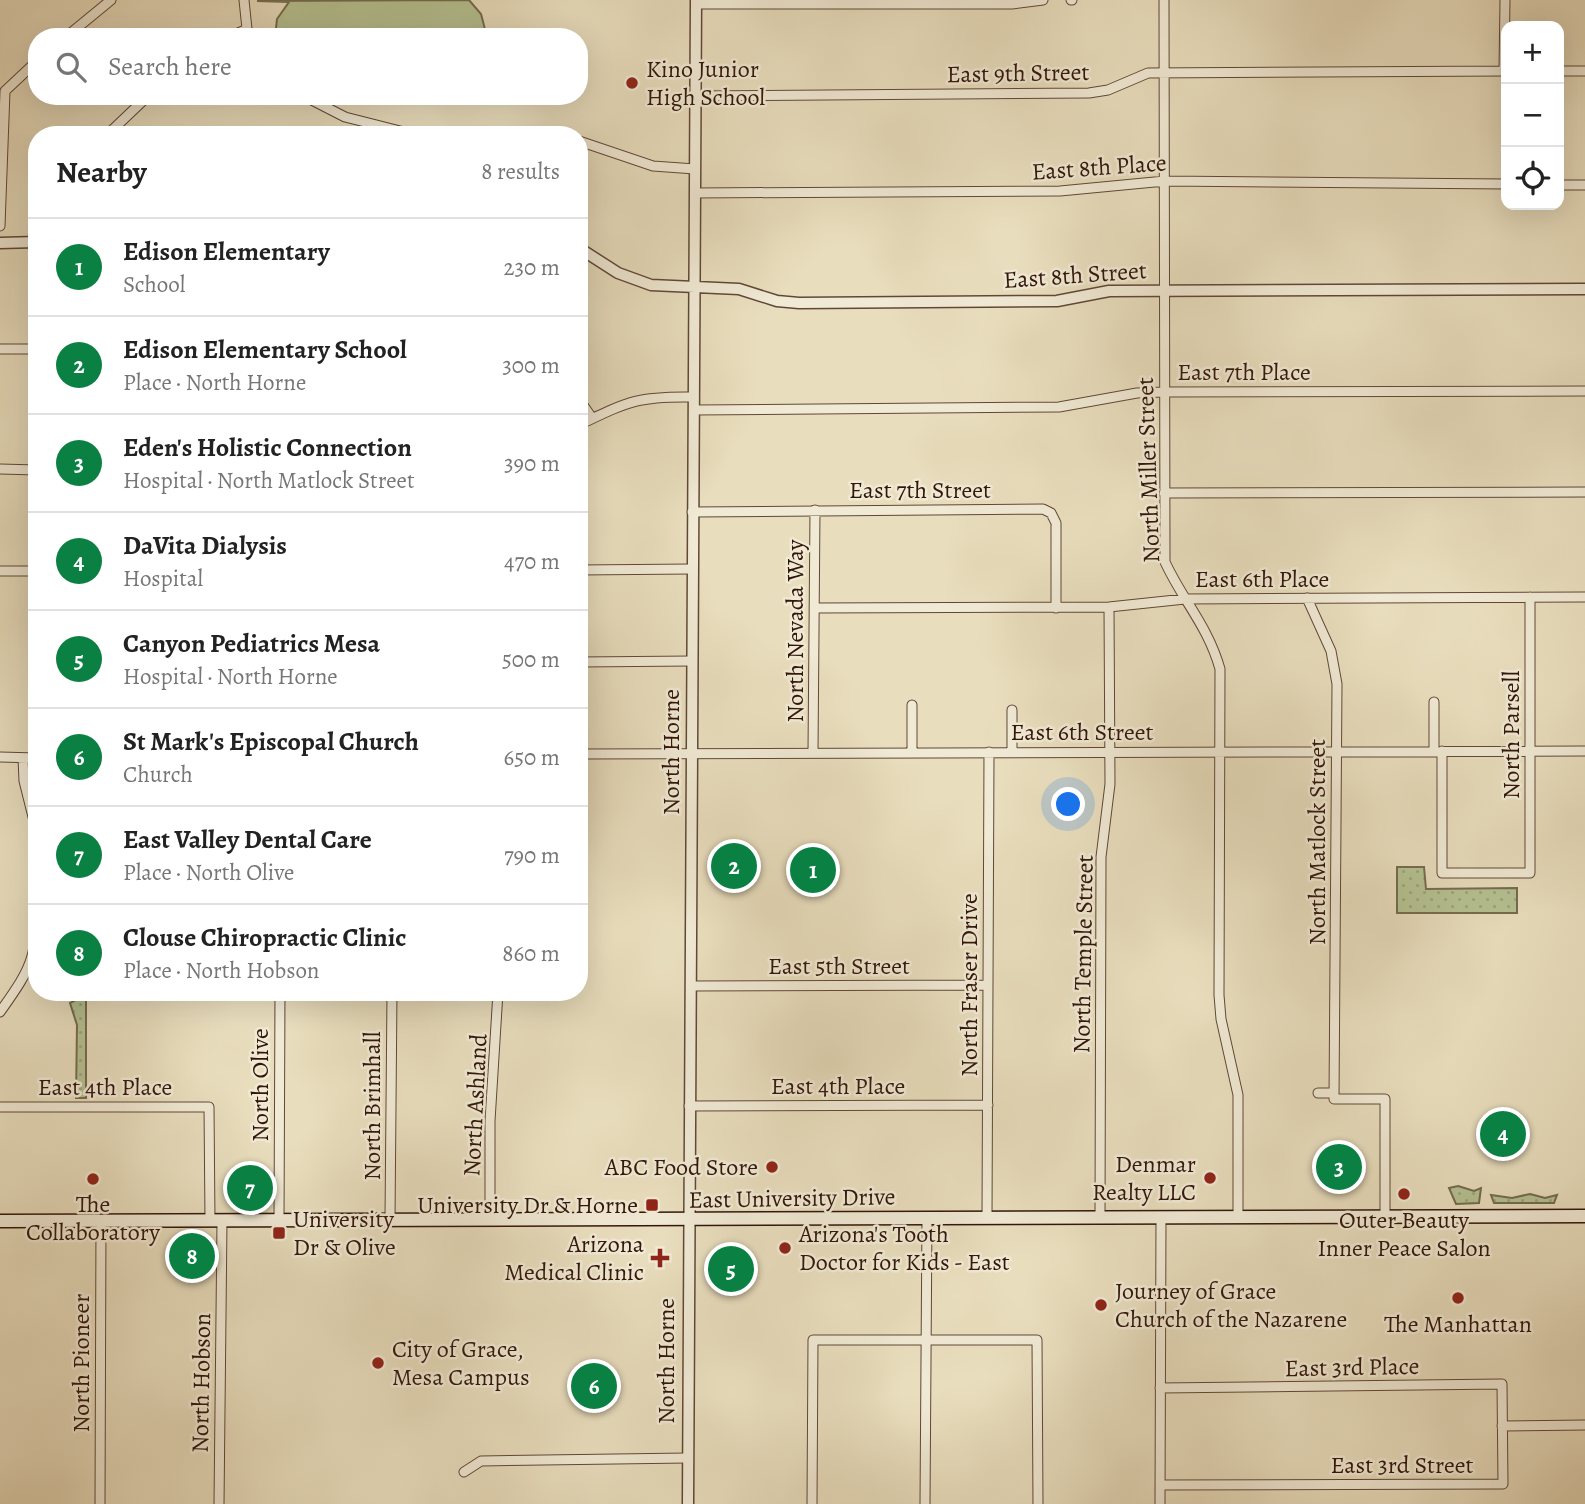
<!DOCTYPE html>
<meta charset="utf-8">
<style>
:root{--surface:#fff;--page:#f6f6f6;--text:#222;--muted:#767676;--line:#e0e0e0;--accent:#0b8043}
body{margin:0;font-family:Alegreya,serif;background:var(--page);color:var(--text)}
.controls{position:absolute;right:21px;top:21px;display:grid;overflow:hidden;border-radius:14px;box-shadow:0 7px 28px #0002}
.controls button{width:63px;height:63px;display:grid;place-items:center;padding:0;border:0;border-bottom:2px solid var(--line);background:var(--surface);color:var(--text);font:35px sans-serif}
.you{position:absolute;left:1069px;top:805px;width:24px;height:24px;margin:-18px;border:5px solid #fff;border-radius:50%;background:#1a73e8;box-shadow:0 0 0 10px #1a73e833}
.badge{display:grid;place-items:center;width:46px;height:46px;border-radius:50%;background:var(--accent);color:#fff;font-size:23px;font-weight:700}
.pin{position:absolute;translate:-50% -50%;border:4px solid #fff;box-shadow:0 2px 7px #0006}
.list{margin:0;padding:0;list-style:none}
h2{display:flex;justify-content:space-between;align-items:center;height:91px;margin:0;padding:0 28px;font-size:30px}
h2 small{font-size:23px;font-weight:400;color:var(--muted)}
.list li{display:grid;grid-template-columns:46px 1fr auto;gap:21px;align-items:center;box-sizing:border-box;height:98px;padding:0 28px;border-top:2px solid var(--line)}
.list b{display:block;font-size:26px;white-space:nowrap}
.list p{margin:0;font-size:23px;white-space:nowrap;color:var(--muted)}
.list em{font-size:23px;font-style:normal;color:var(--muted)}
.icon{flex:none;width:38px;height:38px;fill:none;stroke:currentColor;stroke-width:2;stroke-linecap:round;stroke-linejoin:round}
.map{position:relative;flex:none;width:1585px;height:1504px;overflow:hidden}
.search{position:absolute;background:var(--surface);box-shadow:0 7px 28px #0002;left:28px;top:28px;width:560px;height:77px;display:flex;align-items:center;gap:18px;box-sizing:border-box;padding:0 24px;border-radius:28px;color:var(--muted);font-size:26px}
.panel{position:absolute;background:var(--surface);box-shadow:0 7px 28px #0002;left:28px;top:126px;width:560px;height:875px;border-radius:28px}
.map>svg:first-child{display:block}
.grass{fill:#b5c192;stroke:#746c4e;stroke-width:2}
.park{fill:url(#park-dots);stroke:#746c4e;stroke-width:2}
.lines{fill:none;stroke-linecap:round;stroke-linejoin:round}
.minor-casing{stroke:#604837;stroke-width:11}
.tertiary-casing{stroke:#604837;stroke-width:13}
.secondary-casing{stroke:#32160a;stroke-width:15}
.minor{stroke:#f0e9d4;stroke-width:9}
.tertiary{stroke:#f0e9d4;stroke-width:10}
.secondary{stroke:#f0e9d4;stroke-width:12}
.poi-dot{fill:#8f2418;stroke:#f0e9d4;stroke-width:2.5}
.labels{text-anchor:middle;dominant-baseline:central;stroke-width:5;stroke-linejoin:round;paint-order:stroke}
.poi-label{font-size:24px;fill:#32160a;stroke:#f0e9d4;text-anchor:start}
.street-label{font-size:24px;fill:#32160a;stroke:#f0e9d4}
</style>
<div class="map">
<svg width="1585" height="1504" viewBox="0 0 1585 1504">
<defs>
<pattern id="park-dots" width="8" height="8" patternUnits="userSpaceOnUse" patternTransform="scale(1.75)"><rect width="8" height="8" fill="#b5c192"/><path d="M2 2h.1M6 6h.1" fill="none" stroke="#9ca57d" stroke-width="1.8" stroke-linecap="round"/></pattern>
</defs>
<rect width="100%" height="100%" fill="#e8ddbd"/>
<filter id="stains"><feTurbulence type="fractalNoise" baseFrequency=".00286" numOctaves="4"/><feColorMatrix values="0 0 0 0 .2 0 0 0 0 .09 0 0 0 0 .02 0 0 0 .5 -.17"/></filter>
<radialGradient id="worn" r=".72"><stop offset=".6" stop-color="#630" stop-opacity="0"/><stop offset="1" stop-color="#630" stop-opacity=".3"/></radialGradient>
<path class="grass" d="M469,0L481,14L487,37H275L277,19L289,2L257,1Z"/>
<path class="park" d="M1397,867H1424L1426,889L1517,888V913H1397Z
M81,997H86V1098H76L77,1025L70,1003Z
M1458,1186L1474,1191L1481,1188L1479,1203L1456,1204L1449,1188Z
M1530,1194L1545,1198L1557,1195L1554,1203H1494L1491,1195L1512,1198Z"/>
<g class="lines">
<defs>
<path id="minor" d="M244,0L247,29L252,37
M1071,0H1072
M1164,0L1165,562C1183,601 1208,626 1220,669L1219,995L1221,1019L1238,1095V1217
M696,4H1012L1043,0
M66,37L111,0
M229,37L247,29
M1504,71L1505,0
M1559,71H1585
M304,96L345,117L416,135
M695,96L1089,93L1108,90L1148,73L1506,71
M107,135L148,96
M579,141L653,166L695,169
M1559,185H1585
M695,193L1060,191L1165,181L1506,184
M0,226L5,91L37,61
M0,349H37
M579,399L592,418
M694,410L1059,407L1137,393L1164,392L1585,391
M579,425C629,401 638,396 694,397
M0,469L37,470
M1164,493L1585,492
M692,512L1043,509L1051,513L1056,523V608
M579,570L692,569
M0,571H37
M1307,598L1331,651L1337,684L1334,1099H1385V1216
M814,608L1109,607L1185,599L1585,597
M579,662L692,661
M1434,702V751
M912,705V752
M1442,751V873H1530V597
M813,752L815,510
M1012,752V710
M579,754L1585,751
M0,757L37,758
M23,758L24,781L37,833
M691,986L988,985
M0,1012C35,963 36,957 37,897
M1318,1093H1334
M689,1106L988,1105
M0,1107H209L210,1221
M987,1218L989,752
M1100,1218L1101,857L1110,784L1109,607
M390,1220L392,992
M490,1220V1121L498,992
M279,1221L280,992
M1160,1388L1502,1384L1503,1484L1160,1485
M1502,1426L1585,1425
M464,1472L481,1461L687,1458
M100,1504L101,1221
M219,1504L222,1221
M812,1504L813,1340H1037L1038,1504
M925,1504L927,1217
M1160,1504L1161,1218"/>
<path id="tertiary" d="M0,243L37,242
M579,248L618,273L651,285L739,289L777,301L799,303L1057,301L1109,291L1585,289
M688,1504L696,0"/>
<path id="secondary" d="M0,1221L1585,1216"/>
</defs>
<use href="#minor" class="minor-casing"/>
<use href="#tertiary" class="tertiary-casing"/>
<use href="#secondary" class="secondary-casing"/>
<use href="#minor" class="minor"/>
<use href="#tertiary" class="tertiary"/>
<use href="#secondary" class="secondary"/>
</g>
<g class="poi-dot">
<circle cx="632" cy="83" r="7"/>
<circle cx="772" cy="1167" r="7"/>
<circle cx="1210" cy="1178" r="7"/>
<circle cx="93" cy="1179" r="7"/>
<circle cx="1404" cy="1194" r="7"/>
<rect x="645" y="1198" width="14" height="14" rx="3.5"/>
<rect x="272" y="1226" width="14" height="14" rx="3.5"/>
<circle cx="785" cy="1248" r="7"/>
<path d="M656.5 1247.5h7v7h7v7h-7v7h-7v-7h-7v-7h7z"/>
<circle cx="1458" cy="1298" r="7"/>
<circle cx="1101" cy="1305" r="7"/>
<circle cx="378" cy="1363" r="7"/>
</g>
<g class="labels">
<g class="poi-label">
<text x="646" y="69">Kino Junior<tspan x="646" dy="28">High School</tspan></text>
<text x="1196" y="1164" text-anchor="end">Denmar<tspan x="1196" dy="28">Realty LLC</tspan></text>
<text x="758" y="1167" text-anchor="end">ABC Food Store</text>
<text x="93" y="1204" text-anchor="middle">The<tspan x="93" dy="28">Collaboratory</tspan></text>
<text x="638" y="1205" text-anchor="end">University Dr &amp; Horne</text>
<text x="293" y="1219">University<tspan x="293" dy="28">Dr &amp; Olive</tspan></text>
<text x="1404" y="1220" text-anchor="middle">Outer Beauty<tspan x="1404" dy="28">Inner Peace Salon</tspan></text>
<text x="799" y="1234">Arizona's Tooth<tspan x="799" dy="28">Doctor for Kids - East</tspan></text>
<text x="644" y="1244" text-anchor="end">Arizona<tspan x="644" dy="28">Medical Clinic</tspan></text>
<text x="1115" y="1291">Journey of Grace<tspan x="1115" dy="28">Church of the Nazarene</tspan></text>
<text x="1458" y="1324" text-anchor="middle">The Manhattan</text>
<text x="392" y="1349">City of Grace,<tspan x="392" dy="28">Mesa Campus</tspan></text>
</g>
<g class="street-label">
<text transform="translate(1018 73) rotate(-1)">East 9th Street</text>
<text transform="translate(1099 167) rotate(-4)">East 8th Place</text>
<text transform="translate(1075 275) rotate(-4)">East 8th Street</text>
<text x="1244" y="372">East 7th Place</text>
<text transform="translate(1148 470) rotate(-92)">North Miller Street</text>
<text x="920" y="490">East 7th Street</text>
<text x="1262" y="579">East 6th Place</text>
<text transform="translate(795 631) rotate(-90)">North Nevada Way</text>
<text x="1082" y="732">East 6th Street</text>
<text transform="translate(1511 735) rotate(-90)">North Parsell</text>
<text transform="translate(671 752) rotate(-90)">North Horne</text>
<text transform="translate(1317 842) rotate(-90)">North Matlock Street</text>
<text transform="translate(1083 954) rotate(-89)">North Temple Street</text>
<text x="839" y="966">East 5th Street</text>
<text transform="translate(969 985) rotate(-90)">North Fraser Drive</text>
<text transform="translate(260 1085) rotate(-90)">North Olive</text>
<text x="838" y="1086">East 4th Place</text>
<text x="105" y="1087">East 4th Place</text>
<text transform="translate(475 1105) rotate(-87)">North Ashland</text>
<text transform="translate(372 1106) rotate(-90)">North Brimhall</text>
<text transform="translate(792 1198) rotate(-1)">East University Drive</text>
<text transform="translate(666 1361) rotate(-90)">North Horne</text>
<text transform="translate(81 1363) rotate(-90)">North Pioneer</text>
<text transform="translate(1352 1367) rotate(-1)">East 3rd Place</text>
<text transform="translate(201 1383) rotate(-89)">North Hobson</text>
<text x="1402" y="1465">East 3rd Street</text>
</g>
</g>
<rect width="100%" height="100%" filter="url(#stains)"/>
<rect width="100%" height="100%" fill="url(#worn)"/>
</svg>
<div class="controls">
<button>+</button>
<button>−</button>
<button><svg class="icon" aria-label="locate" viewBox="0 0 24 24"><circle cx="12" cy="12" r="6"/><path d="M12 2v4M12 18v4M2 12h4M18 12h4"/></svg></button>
</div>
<div class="you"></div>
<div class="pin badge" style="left:813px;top:870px">1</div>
<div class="pin badge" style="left:734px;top:866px">2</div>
<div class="pin badge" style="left:1339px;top:1167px">3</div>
<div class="pin badge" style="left:1503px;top:1134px">4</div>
<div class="pin badge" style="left:731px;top:1269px">5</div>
<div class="pin badge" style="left:594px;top:1386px">6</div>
<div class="pin badge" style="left:250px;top:1188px">7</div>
<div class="pin badge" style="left:192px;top:1256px">8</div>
<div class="search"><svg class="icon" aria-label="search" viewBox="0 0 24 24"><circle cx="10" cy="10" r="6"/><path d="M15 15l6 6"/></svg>Search here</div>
<section class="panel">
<h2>Nearby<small>8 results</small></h2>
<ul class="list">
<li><span class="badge">1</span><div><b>Edison Elementary</b><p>School</p></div><em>230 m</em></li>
<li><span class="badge">2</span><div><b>Edison Elementary School</b><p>Place · North Horne</p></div><em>300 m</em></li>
<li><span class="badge">3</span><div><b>Eden's Holistic Connection</b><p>Hospital · North Matlock Street</p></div><em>390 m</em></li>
<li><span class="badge">4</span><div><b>DaVita Dialysis</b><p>Hospital</p></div><em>470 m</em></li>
<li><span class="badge">5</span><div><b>Canyon Pediatrics Mesa</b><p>Hospital · North Horne</p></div><em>500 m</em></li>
<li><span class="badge">6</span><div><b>St Mark's Episcopal Church</b><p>Church</p></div><em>650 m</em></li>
<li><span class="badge">7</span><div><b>East Valley Dental Care</b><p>Place · North Olive</p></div><em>790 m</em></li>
<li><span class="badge">8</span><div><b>Clouse Chiropractic Clinic</b><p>Place · North Hobson</p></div><em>860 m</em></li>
</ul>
</section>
</div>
